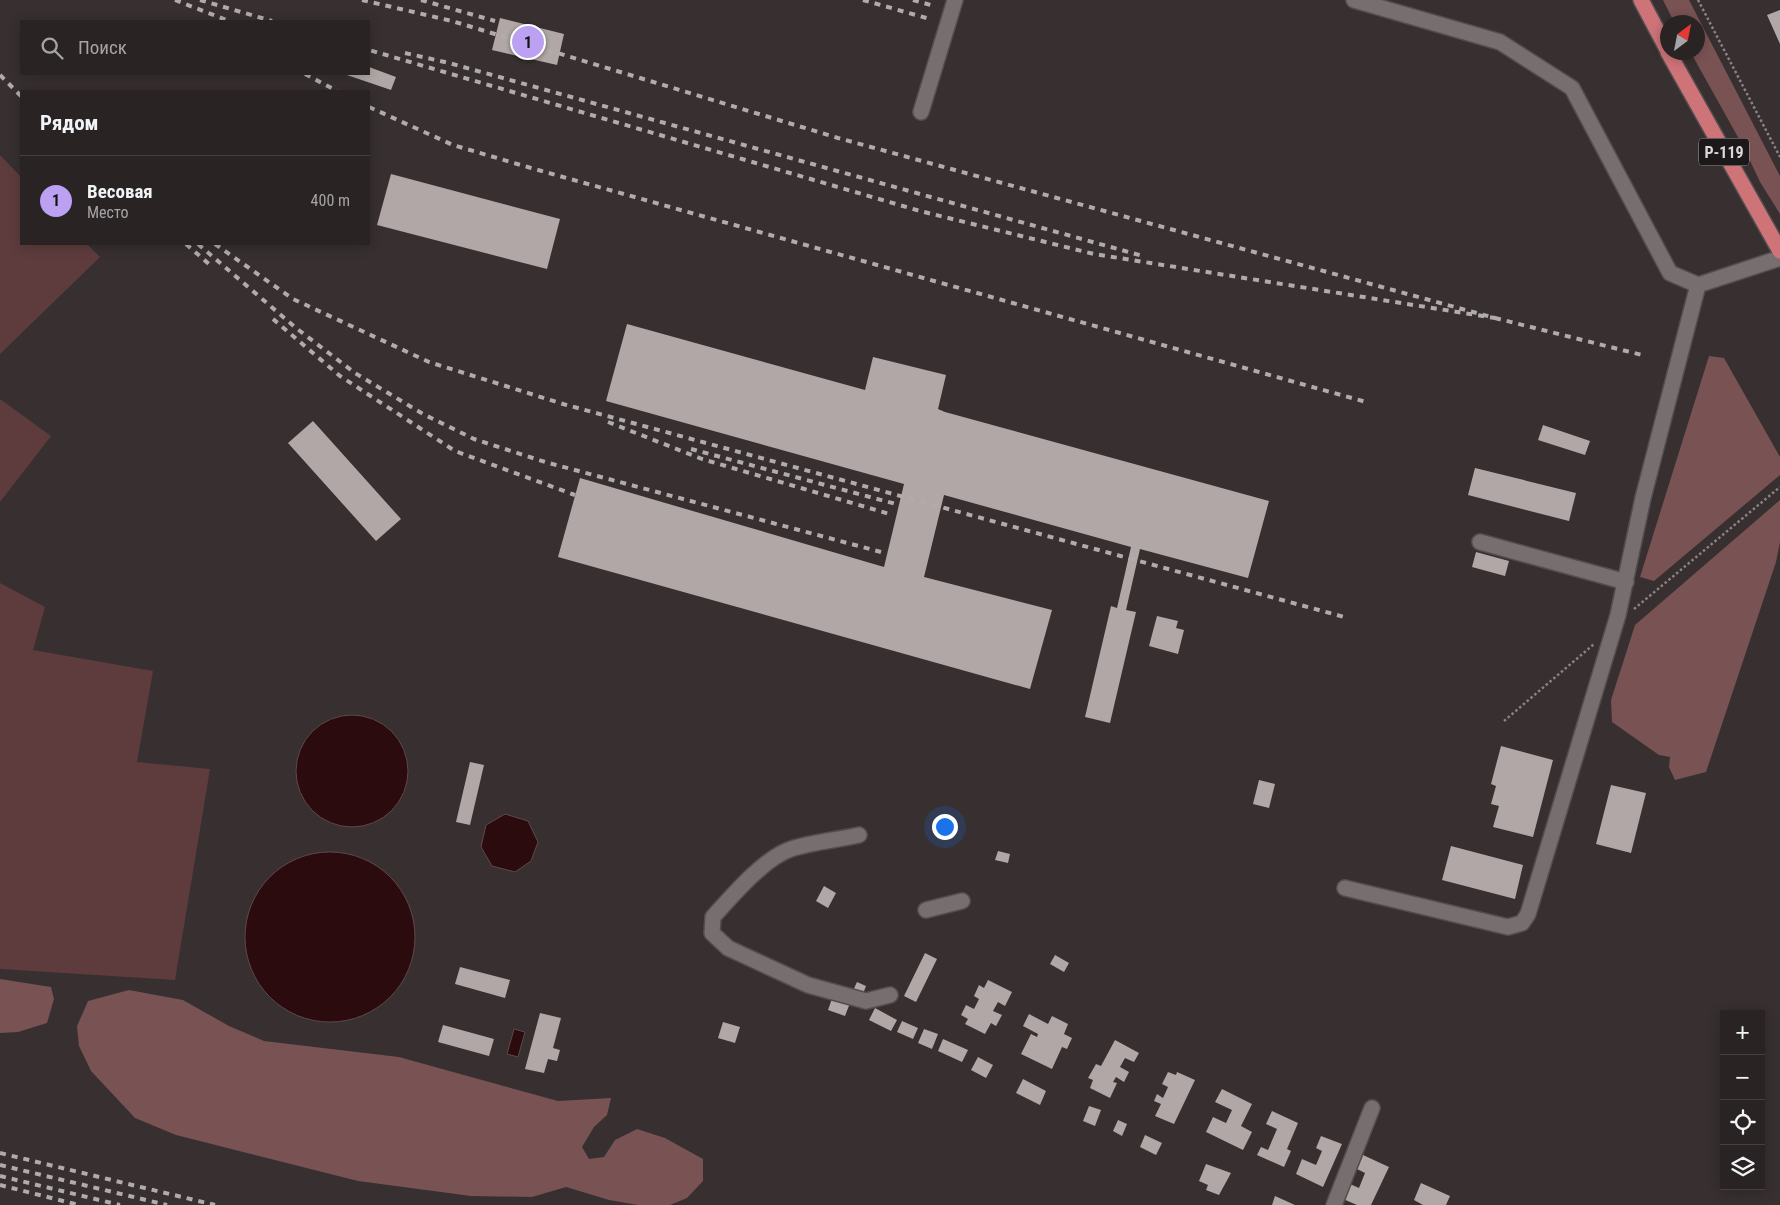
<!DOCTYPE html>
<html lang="ru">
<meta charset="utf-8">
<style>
:root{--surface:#292324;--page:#312b2c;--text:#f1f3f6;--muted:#a5a4a6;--line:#454041;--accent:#bca0f2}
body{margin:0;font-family:"Roboto Condensed",sans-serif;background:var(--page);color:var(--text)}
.controls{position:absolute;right:15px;bottom:15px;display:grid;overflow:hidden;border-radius:0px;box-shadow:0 2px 12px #0003}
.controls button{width:45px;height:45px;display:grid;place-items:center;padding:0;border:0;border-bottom:1px solid var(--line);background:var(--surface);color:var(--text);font:25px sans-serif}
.compass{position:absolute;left:1660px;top:15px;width:45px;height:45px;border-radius:50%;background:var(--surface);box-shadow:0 2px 12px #0003;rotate:32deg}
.you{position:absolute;left:944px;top:826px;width:18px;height:18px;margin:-12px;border:4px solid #fff;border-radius:50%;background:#1a73e8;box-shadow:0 0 0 8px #1a73e833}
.badge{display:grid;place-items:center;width:32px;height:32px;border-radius:50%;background:var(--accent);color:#111;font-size:16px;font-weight:700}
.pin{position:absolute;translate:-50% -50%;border:2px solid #fff;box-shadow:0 1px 5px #0006}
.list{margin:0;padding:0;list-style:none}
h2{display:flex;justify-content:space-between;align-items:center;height:65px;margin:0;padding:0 20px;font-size:21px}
h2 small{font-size:16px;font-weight:400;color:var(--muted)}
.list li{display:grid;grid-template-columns:32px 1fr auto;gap:15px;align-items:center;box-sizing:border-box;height:90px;padding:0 20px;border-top:1px solid var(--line)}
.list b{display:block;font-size:19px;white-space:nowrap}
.list p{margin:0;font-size:16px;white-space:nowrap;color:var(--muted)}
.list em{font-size:16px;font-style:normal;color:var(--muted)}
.icon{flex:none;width:28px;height:28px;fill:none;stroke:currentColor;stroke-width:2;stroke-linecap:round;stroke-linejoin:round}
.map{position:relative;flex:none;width:1780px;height:1205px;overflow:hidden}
.search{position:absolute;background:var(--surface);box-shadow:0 2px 12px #0003;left:20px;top:20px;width:350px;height:55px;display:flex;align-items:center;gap:12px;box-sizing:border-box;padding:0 18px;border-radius:0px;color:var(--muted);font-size:19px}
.panel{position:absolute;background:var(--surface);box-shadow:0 2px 12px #0003;left:20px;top:90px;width:350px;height:155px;border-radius:0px}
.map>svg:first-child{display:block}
.green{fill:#5e3c3d}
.forest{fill:#795253}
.water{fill:#2b0b0e;stroke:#60484b}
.building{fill:#b1a7a7}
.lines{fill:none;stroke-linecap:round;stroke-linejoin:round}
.minor-casing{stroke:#534e4e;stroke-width:18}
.highway-casing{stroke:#534e4e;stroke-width:18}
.path{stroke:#8a8484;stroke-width:2.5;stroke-dasharray:2.5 2.5;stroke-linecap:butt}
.minor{stroke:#776f6f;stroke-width:15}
.highway{stroke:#ce7479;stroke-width:15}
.rail{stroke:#b1acac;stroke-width:4;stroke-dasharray:6 6;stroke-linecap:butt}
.labels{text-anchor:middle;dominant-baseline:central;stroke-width:5;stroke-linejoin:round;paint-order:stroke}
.shield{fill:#1c1819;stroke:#a39e9f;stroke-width:1}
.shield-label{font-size:16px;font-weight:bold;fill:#ddd8d8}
</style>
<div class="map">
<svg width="1780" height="1205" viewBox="0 0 1780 1205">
<rect width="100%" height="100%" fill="#372f30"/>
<path class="green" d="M0,155L21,177V244H87L100,257L0,354Z
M0,399L51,436L0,502Z
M0,583L45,607L33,650L153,671L137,762L210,769L175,980L0,969Z"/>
<path class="forest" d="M1663,0H1689L1780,176V214L1760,182L1744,148L1691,53L1698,52V22H1674Z
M1709,356L1724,358L1780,457V475L1654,581L1640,577Z
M1780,500V542L1776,562L1706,772L1675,780L1669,767L1670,757L1659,755L1612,722L1611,700L1635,625Z
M0,979L51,987L54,999L47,1023L18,1032L0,1033Z
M129,990L183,1000L229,1026L264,1041L399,1057L558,1101L611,1098L607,1115L594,1127L582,1147L589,1159L604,1157L615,1140L637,1129L665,1138L703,1159V1181L687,1198L670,1205H638L609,1200L566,1187L532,1197L471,1196L358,1181L176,1135L135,1118L91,1071L79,1046L77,1026L88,1001Z"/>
<path class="water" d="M296 771a56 56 0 1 1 112 0a56 56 0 1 1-112 0Z
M505,814L528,821L538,842L531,861L515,872L492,866L481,847L486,825Z
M245 937a85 85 0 1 1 170 0a85 85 0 1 1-170 0Z
M514,1029L525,1032L518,1057L507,1054Z"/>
<path class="building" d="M1780,10V44L1767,15Z
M500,18L564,34L557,65L492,50Z
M369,67L396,77L391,90L344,74H369Z
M391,174L560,219L547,269L377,225Z
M627,324L865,390L873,357L946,375L938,409L945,412L1269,501L1248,578L1140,549L1126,610L1136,612L1110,723L1085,717L1111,606L1117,608L1131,547L944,495L924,577L1052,610L1030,689L558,557L580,478L884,567L904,484L606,401Z
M313,421L401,519L376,541L288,443Z
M1543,425L1590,441L1585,455L1538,440Z
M1475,468L1576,493L1569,521L1468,495Z
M1476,552L1509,561L1505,576L1472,567Z
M1157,616L1178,621L1176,628L1184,630L1178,654L1149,646Z
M1501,746L1553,760L1533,837L1493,827L1499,806L1491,804L1496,786L1491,784Z
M470,762L484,765L470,825L456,822Z
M1259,780L1275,784L1269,808L1253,804Z
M1611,785L1646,793L1631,853L1596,844Z
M1451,846L1523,865L1515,899L1442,880Z
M998,851L1010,854L1008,863L995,860Z
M824,886L836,893L828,908L816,901Z
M925,953L937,959L916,1002L904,996Z
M1055,955L1069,963L1064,972L1050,964Z
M460,967L510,980L505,998L455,984Z
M988,980L1012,992L1005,1006L998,1002L993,1011L1002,1015L996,1026L991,1023L985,1034L965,1024L968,1019L961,1015L966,1005L974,1009L979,999L974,996L979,985L984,988Z
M857,982L866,986L861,999L851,995Z
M833,996L850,1003L845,1016L828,1010Z
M875,1008L897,1020L891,1031L869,1020Z
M540,1013L561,1018L553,1048L560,1050L557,1061L548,1059L544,1073L525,1069Z
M1029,1014L1048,1024L1052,1016L1068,1024L1064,1034L1072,1038L1067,1049L1062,1047L1052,1069L1021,1054L1031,1034L1037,1037L1038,1034L1023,1026Z
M902,1021L918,1028L913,1039L897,1032Z
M723,1022L740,1027L735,1043L718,1038Z
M443,1025L494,1039L489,1056L438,1042Z
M924,1029L938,1034L932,1049L918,1043Z
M943,1039L968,1050L962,1062L938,1051Z
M1115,1040L1139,1053L1134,1062L1125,1058L1120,1067L1129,1072L1124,1082L1116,1077L1113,1082L1117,1083L1110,1098L1090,1088L1093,1080L1088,1078L1096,1064L1101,1066Z
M978,1057L993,1065L986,1078L971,1070Z
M1168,1072L1176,1075L1177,1072L1195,1080L1174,1124L1155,1116L1161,1104L1154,1101L1157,1094L1163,1098L1168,1087L1162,1084Z
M1023,1079L1046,1091L1040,1105L1016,1093Z
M1222,1089L1252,1104L1241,1126L1252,1132L1243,1150L1206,1132L1213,1117L1226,1123L1232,1110L1215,1102Z
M1089,1106L1101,1110L1095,1126L1083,1121Z
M1272,1111L1298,1123L1287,1149L1291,1151L1284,1167L1257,1155L1261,1147L1268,1150L1277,1129L1266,1124Z
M1118,1120L1127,1124L1122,1136L1113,1131Z
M1145,1135L1162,1143L1156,1155L1140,1147Z
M1321,1136L1342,1144L1323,1187L1296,1174L1302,1159L1316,1165L1322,1151L1316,1148Z
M1363,1155L1389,1167L1371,1205H1357L1343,1199L1350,1184L1359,1188L1365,1173L1357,1169Z
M1206,1164L1231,1173L1219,1195L1206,1190L1208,1185L1199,1181Z
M1421,1183L1450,1196L1446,1205H1423L1414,1200Z
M1275,1196L1295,1205H1272Z"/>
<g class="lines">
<defs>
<path id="minor" d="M1354,0L1500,42L1572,88L1670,273L1698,285
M921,112L955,0
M1480,542L1626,582
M859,835C837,840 812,842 791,849C764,858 732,896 713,917L712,933L728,948L808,985L866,1001L890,995
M1345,888L1508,927L1522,923L1528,914L1618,615L1643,498L1698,285L1780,258
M926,910L962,901
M1334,1205L1372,1108"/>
<path id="highway" d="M1641,0L1668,51
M1668,52L1780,251"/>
</defs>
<use href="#minor" class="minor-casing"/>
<use href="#highway" class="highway-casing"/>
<path class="path" d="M1698,0L1780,157
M1634,609L1780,487
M1504,721L1594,644"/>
<use href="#minor" class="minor"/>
<use href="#highway" class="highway"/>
<path class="rail" d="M175,0L229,21
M200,0L272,21
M362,0L452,21L838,138L1495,318L1094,254L920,211L369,50
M421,0L495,21
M863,0L930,19
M913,0L934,6
M405,53L449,63L1143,256
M305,74L337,91
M0,75L21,96
M369,107L453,145L531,168L1366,402
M186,244L210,265
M198,244L296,328L355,373L423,414L474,439L545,462L881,552
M215,244L293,299L429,362L563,404L1348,618
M1495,318L1642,355
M273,319L340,376L455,451L575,495
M608,422L702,459L893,515
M691,449L896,504
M0,1153L215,1205
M0,1165L167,1205
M0,1176L120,1205
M0,1185L79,1205"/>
</g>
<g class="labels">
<rect class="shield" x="1699" y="138.5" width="50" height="27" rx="4"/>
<g class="shield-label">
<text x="1724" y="152">Р-119</text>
</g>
</g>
</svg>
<div class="controls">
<button>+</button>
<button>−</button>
<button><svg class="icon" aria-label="locate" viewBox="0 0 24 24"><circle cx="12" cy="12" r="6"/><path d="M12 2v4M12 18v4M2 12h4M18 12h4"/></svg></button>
<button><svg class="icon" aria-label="layers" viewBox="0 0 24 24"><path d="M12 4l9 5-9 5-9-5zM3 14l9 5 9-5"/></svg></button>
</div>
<svg class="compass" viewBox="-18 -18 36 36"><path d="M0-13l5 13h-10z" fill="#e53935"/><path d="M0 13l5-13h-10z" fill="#a5a4a6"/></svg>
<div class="you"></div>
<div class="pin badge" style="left:528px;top:42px">1</div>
<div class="search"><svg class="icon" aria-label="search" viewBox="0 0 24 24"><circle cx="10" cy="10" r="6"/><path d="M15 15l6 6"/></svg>Поиск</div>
<section class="panel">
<h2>Рядом<small></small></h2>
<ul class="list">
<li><span class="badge">1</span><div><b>Весовая</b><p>Место</p></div><em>400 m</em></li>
</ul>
</section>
</div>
